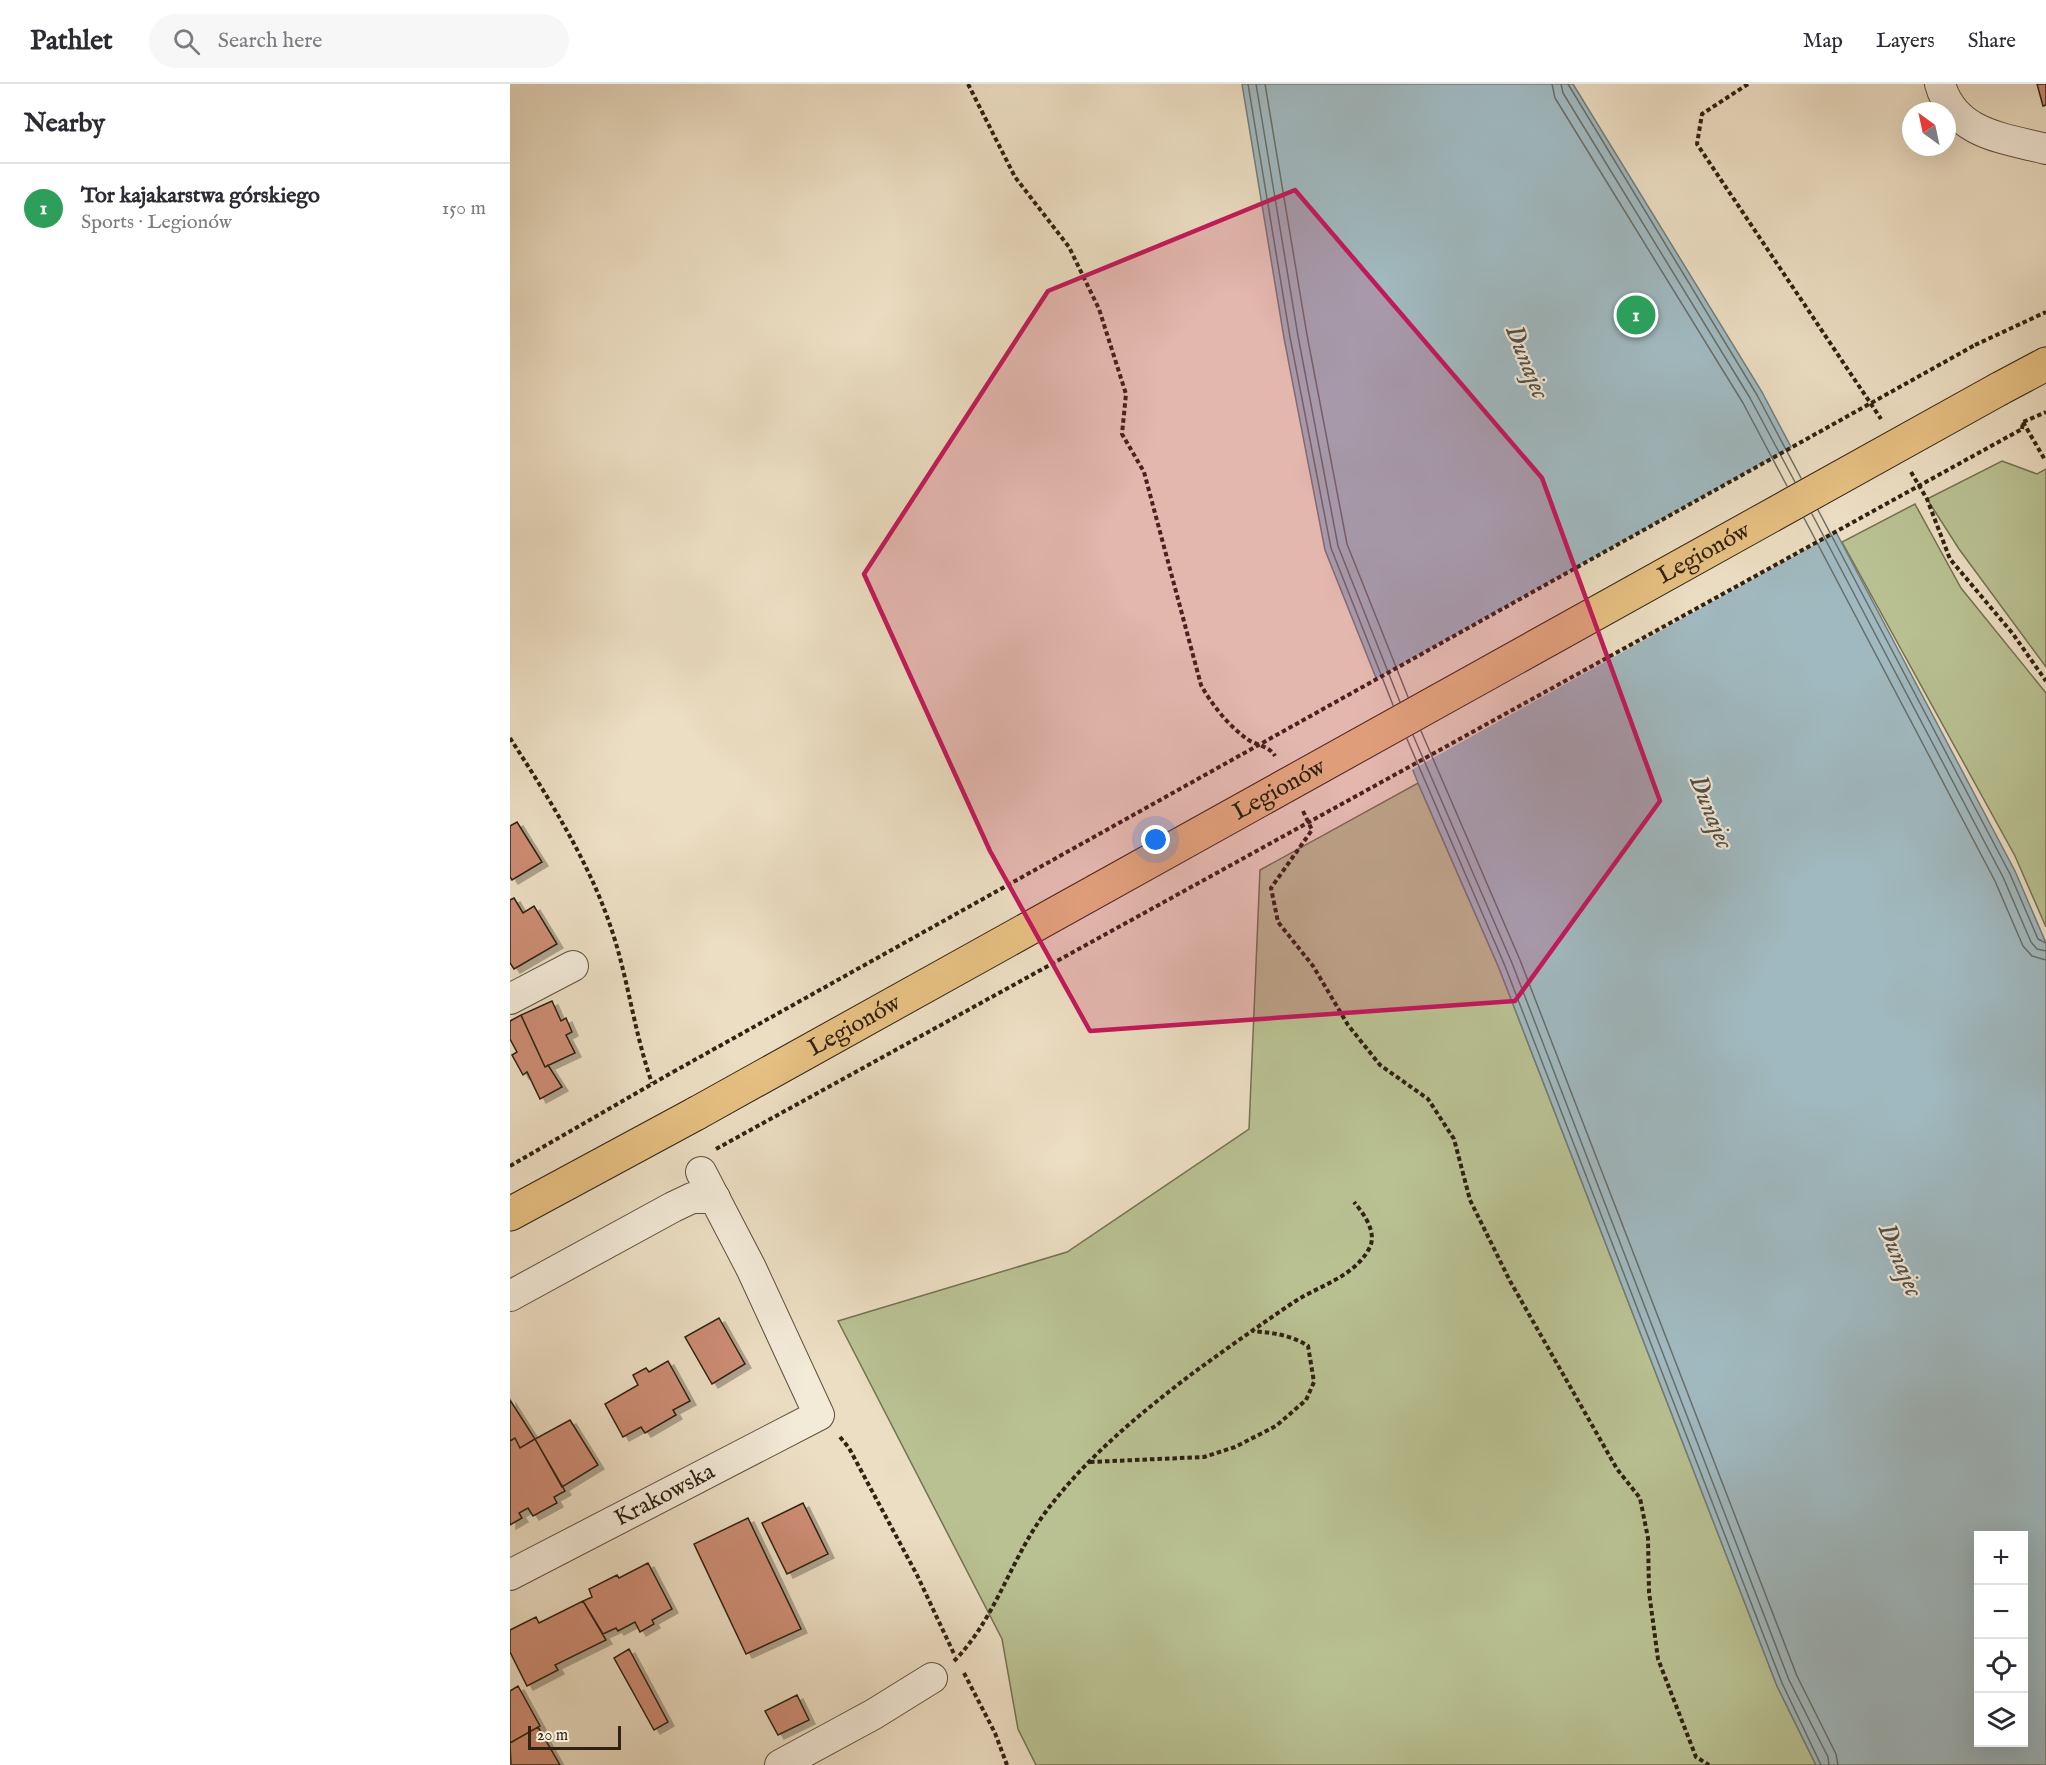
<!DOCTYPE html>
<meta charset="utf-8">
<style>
:root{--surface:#fff;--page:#f7f7f7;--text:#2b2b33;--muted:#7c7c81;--line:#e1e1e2;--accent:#db2777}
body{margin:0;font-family:"IM FELL English",serif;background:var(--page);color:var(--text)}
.controls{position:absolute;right:18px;bottom:18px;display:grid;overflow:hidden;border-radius:0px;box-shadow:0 6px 24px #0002}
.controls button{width:54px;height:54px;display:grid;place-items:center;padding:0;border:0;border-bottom:2px solid var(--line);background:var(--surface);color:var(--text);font:30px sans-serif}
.compass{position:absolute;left:1392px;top:18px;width:54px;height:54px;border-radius:50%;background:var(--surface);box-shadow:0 6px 24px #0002;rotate:327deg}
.scale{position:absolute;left:18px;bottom:15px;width:93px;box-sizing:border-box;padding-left:6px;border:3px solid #2f2211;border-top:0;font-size:16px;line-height:21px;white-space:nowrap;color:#2f2211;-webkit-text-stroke:4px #f3ead8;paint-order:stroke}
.you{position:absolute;left:646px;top:756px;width:21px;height:21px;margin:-15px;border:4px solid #fff;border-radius:50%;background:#1a73e8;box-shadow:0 0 0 9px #1a73e833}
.badge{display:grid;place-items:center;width:39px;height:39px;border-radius:50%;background:var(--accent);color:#fff;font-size:20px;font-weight:700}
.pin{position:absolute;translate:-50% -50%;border:3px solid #fff;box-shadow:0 2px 6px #0006}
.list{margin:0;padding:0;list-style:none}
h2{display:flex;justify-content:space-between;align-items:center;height:78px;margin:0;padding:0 24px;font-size:26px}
h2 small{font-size:20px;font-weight:400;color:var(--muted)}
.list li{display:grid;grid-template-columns:39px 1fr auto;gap:18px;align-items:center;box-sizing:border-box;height:90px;padding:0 24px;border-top:2px solid var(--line)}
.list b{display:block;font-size:22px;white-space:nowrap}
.list p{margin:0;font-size:20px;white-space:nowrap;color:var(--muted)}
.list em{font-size:20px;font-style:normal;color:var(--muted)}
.icon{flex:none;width:33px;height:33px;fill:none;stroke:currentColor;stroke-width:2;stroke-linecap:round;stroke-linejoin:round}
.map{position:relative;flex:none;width:1536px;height:1681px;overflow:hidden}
header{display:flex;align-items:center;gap:36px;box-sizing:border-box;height:84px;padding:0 30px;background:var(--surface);border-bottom:2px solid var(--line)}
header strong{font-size:28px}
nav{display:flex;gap:33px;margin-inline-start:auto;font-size:21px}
.search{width:420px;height:54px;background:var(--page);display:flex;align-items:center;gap:15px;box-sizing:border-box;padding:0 21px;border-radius:33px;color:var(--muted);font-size:22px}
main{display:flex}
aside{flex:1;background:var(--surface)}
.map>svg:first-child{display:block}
.green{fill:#b9c192;stroke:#747252;stroke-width:1.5}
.water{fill:#a0b9c0;stroke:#737d7a;stroke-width:1.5;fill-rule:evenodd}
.pier{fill:#ecdec3}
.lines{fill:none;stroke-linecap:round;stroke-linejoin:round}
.shore{stroke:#686e68;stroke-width:1.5}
.building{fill:#cd8d74;stroke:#2f2211;stroke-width:1.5;filter:url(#shadow)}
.minor-casing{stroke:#5e513e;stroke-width:32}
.major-casing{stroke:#2f2211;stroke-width:35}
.path{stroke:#2f2211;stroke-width:4;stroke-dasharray:4.5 3;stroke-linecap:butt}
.minor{stroke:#f3ead8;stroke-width:30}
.major{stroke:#e6bf82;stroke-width:33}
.major-bridge-casing{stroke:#2f2211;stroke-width:35;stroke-linecap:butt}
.path-bridge{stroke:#2f2211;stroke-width:4;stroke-dasharray:4.5 3;stroke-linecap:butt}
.major-bridge{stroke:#e6bf82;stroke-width:33}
.marked{fill:#c2185b;fill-opacity:0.2;stroke:#c2185b;stroke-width:4.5;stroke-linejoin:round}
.labels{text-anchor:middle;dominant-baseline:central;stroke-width:4.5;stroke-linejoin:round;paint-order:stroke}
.street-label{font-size:24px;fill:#2f2211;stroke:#f3ead8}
.water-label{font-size:26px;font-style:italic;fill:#514f46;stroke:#f3ead8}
</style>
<header>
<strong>Pathlet</strong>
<div class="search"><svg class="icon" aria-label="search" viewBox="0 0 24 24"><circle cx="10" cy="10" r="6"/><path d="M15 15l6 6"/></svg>Search here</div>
<nav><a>Map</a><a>Layers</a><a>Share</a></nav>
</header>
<main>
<aside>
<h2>Nearby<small></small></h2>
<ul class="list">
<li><span class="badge" style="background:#2e9e5b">1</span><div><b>Tor kajakarstwa górskiego</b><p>Sports · Legionów</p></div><em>150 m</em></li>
</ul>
</aside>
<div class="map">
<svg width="1536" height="1681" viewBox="0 0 1536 1681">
<defs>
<filter id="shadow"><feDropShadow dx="6" dy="4" stdDeviation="0" flood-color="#0004"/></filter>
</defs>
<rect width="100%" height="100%" fill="#ecdec3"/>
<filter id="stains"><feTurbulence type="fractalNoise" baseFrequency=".00333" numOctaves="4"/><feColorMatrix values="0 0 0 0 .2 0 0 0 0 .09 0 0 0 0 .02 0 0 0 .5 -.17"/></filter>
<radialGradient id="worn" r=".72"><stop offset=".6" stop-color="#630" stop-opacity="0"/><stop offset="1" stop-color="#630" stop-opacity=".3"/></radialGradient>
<path class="green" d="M1492,377L1527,390L1536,385V583L1449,465L1417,415Z
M1405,420L1451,504L1536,609V843L1505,772L1332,458Z
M908,699L989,884L1267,1602L1306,1681H526L508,1645L492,1555L328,1237L557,1168L739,1045L750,786Z"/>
<path class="water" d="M732,0H1063L1252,308L1505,787L1536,859V1681H1306L1267,1602L989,884L908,699L815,466L774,254ZM1468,1452H1514V1658H1468Z"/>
<path class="pier" d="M1284,362L1329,447L900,687L864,596Z"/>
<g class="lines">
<path class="shore" d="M738,0L780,253L821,464L883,621
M746,0L788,252L828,462L890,618
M755,0L797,251L837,460L898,613
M1042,0L1045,14L1233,319L1277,402
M1051,0L1053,9L1240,314L1285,398
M1058,0L1247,311L1291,394
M1308,426L1500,790L1528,855L1536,859
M1302,430L1493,793L1521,858L1527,865L1536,867
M1294,434L1485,797L1513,862L1522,872L1536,876
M911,647L1010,876L1287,1592L1326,1670L1328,1681
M903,651L1002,879L1279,1596L1318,1673L1319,1681
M897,655L995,882L1272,1599L1311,1681"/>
</g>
<path class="building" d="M1527,0H1536V21L1533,22Z
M7,738L32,778L2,796L0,793V742Z
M4,814L13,829L24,822L47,860L4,885L0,879V816Z
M42,917L51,937L56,934L62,948L56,951L65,969L35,983L11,931Z
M11,931L35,983L38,981L52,1003L30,1015L17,988L13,991L2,971L7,968L0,955V937Z
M209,1234L235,1280L202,1300L175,1253Z
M158,1277L180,1317L163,1326L166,1331L135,1349L131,1343L113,1353L95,1320L128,1301L123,1291L136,1284L139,1288Z
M0,1316L25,1355L10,1364L5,1354L0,1357Z
M60,1336L88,1381L52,1403L25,1355Z
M5,1354L10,1364L25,1355L55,1407L44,1413L47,1419L23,1432L18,1424L9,1429L12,1434L0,1441V1357Z
M293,1419L318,1470L277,1490L252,1439Z
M238,1434L291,1545L236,1570L184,1460Z
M138,1479L162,1525L142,1536L144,1540L130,1548L125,1538L108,1547L106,1544L93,1550L73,1517L82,1513L79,1505L107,1491L109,1494Z
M73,1517L96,1556L45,1581L48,1586L17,1602L0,1568V1546L26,1533L29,1539Z
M119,1565L158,1638L144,1646L104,1574Z
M8,1602L30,1642L0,1659V1607Z
M287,1611L299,1636L268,1651L255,1627Z
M28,1643L50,1681H1L0,1659Z"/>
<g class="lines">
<defs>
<g id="minor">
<path d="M1430,0C1444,50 1493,54 1536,65"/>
<path d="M0,915L63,882"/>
<path d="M0,1212L163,1123L182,1114H205"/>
<path id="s1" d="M0,1491L309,1331L241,1184L191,1088"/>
<path d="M270,1681L364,1630L422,1594"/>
</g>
<path id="major" d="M1489,305L1536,280
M0,1130L187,1029"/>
</defs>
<use href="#minor" class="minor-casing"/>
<use href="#major" class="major-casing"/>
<path class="path" d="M458,0L505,93L559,163L589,225L616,310L612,350L634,388L691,601C702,621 718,641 737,655C745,661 760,662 765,672
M1238,0L1192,30L1187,60L1371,335
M1465,261L1536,228
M1513,338L1535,376
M1512,345L1513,338L1536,328
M1401,388L1417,415L1440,475L1503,550L1536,597
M0,654C40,716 82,782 104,853C119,901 125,951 142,999
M793,727L802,746L761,804L768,838L803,882L838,941L870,981L918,1015L944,1055L960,1116L1000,1197L1107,1385L1130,1414L1138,1454L1139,1508L1148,1575L1186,1673L1199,1681
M0,1082L163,988
M330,1353L339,1364L407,1491L445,1572
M580,1378L694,1373L725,1363L766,1342L796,1316L804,1298L798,1262C781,1251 764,1249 743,1247
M444,1577C484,1537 500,1478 532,1433C573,1376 628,1331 683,1289C716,1265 750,1241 784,1218C810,1201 845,1193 860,1163C867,1147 853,1129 844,1118
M454,1589L485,1649L497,1681"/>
<use href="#minor" class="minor"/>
<use href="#major" class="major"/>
<defs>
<g id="major-bridge">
<path id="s2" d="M187,1029L1489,305"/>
</g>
</defs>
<use href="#major-bridge" class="major-bridge-casing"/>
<path class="path-bridge" d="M163,988L1465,261
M206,1065L1512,345"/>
<use href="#major-bridge" class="major-bridge"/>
</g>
<path class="marked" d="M785,106L1032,394L1150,717L1005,917L580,947L480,767L354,490L538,207Z"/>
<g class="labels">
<g class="street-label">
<text stroke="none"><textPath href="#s2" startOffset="1152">Legionów</textPath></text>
<text stroke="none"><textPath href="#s2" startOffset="666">Legionów</textPath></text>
<text stroke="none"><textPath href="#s2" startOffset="180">Legionów</textPath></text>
<text stroke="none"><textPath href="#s1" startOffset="174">Krakowska</textPath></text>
</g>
<g class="water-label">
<text transform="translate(1017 278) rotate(68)">Dunajec</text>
<text transform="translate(1201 728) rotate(68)">Dunajec</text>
<text transform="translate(1390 1176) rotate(67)">Dunajec</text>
</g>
</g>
<rect width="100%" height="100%" filter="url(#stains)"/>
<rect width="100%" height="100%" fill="url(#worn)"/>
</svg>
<div class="controls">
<button>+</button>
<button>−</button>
<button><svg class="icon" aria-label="locate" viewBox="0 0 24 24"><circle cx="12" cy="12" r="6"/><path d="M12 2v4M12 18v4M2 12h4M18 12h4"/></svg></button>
<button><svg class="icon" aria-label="layers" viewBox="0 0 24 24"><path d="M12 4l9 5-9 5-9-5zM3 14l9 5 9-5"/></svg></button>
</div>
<svg class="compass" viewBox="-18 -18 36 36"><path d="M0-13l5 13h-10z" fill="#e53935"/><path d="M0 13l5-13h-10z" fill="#7c7c81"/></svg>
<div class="scale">20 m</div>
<div class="you"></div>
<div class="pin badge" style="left:1126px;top:231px;background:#2e9e5b">1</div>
</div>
</main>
